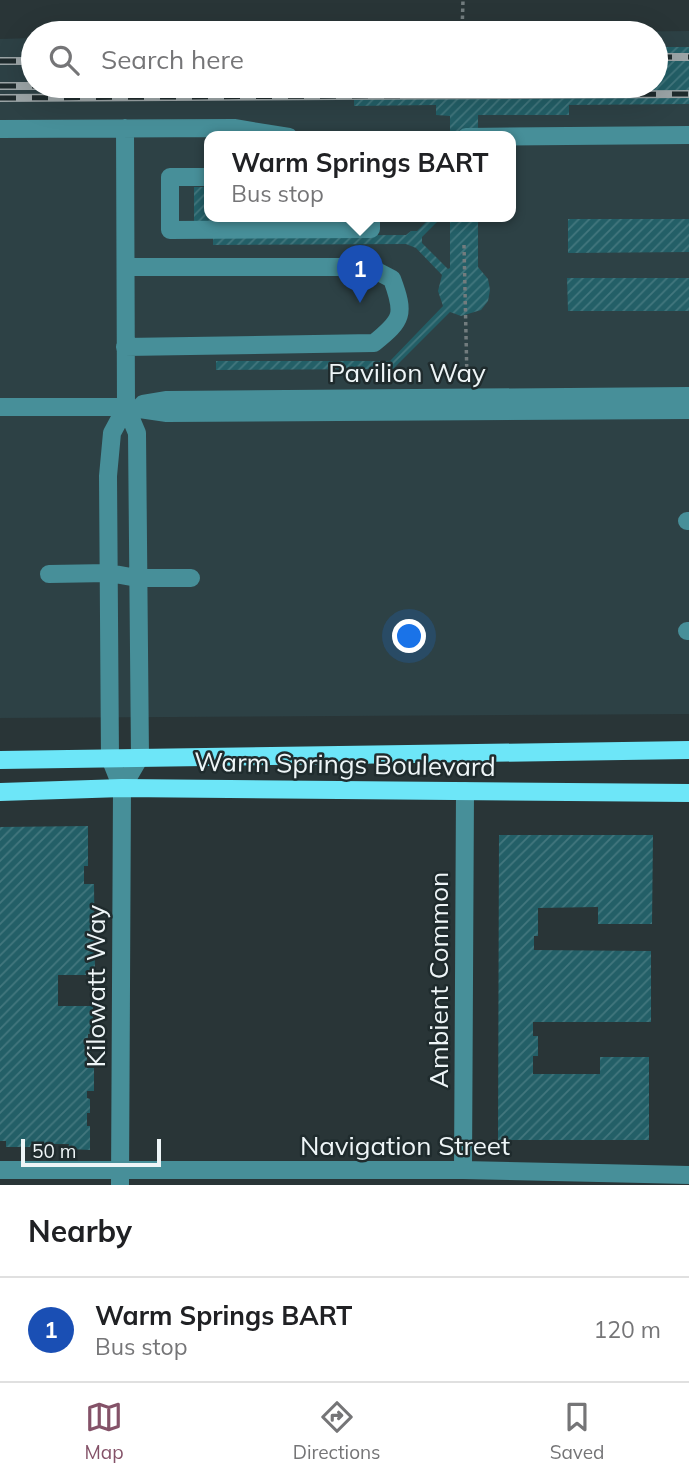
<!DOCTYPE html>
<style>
:root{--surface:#fff;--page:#f2f2f2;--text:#202124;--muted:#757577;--line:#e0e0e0;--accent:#845268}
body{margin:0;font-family:Mulish,sans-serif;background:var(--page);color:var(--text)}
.scale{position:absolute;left:21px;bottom:18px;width:140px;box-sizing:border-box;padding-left:7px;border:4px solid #eef5f7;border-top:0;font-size:19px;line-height:24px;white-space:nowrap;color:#eef5f7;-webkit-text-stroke:5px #1f2b2d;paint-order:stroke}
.you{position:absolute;left:410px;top:637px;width:24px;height:24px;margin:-18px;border:5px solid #fff;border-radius:50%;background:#1a73e8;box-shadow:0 0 0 10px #1a73e833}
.badge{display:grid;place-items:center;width:46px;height:46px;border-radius:50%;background:var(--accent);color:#fff;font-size:23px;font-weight:700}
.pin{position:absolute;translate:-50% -58px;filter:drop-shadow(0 2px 4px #0008)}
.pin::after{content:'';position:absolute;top:37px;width:24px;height:21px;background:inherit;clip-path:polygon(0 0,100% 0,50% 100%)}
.popup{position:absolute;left:204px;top:131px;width:312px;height:91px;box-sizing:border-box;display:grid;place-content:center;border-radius:14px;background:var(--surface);filter:drop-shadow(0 2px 5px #0005);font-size:23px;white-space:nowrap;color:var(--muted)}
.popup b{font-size:26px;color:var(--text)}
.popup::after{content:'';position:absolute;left:50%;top:100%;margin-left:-14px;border:14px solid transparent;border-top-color:var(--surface)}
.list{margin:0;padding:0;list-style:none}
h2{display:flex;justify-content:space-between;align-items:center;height:91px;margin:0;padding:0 28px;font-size:30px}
h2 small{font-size:23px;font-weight:400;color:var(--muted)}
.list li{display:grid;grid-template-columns:46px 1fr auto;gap:21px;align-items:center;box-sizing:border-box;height:105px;padding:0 28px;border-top:2px solid var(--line)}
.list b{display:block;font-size:26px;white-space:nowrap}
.list p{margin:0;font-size:23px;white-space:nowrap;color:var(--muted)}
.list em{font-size:23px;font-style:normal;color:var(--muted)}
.icon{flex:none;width:38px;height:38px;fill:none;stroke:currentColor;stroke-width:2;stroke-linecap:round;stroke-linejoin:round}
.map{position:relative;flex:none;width:689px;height:1185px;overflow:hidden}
.search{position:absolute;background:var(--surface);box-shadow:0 7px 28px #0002;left:21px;right:21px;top:21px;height:77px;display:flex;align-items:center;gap:18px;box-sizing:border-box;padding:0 24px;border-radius:38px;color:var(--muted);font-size:26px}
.sheet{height:196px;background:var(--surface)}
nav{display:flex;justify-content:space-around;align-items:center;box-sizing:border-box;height:98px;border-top:2px solid var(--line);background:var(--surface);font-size:19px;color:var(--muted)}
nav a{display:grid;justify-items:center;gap:4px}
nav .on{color:var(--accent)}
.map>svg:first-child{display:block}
.built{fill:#2d4145;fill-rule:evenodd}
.building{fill:url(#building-hatch)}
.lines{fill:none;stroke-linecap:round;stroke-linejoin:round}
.path{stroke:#727c7e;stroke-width:3.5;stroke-dasharray:3.5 3.5;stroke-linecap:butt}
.minor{stroke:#478f99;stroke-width:18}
.major{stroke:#6de6f8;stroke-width:18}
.rail-casing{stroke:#9ca5a7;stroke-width:8}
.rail{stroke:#1f2b2d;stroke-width:5;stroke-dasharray:16;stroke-linecap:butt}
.labels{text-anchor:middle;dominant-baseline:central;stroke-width:5;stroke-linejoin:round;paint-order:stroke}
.street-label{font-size:26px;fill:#eef5f7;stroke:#1f2b2d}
</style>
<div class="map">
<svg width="689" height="1185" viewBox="0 0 689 1185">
<defs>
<pattern id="building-hatch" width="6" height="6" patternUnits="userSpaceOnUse" patternTransform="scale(1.75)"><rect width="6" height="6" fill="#235f67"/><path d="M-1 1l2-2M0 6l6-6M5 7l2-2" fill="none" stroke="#43777e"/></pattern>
</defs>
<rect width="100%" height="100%" fill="#293537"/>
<path class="built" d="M689,31V714L0,718V39L33,38V86H656V33H473ZM210,137H510V217H210Z"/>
<path class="building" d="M656,47H689V104L569,105V115H478V137H450V116L436,115V105L354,106V86H656Z
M171,86H251V88L171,89Z
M194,187H210V217H360V220L194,221Z
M431,217H442L422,237V243L448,269L450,268V217H478V267L488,279L490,290L488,301L481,310L461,316L450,312L393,369L216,370V361H390L443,306L438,291L442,275L416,248L406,244L213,245V236L406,235L411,231H417Z
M568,219H689V252L568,253Z
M567,278H689V311H568Z
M88,826V866H84V884H94L95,975H58V1006H93V1033L88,1034V1044H91V1057H87V1068H94V1091H87V1098L90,1099V1113H87V1126H90V1150L68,1149L69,1144H31L30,1147H6V1141H0V827Z
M499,835H653L652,924H598V907L538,908V936H534V950L651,951V1022H533V1036H538V1056H533V1074H600V1057H649V1140H498Z"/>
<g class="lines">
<path class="path" d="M462,33L463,0
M464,245L467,380"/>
<path class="minor" d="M0,129L234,128L289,137
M466,137L689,135
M210,177H170V230L371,229V217
M125,347L374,343C403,320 405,314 392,279L369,267H126
M143,404L167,400L689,396
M0,407H126L167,413L689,410
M687,521H689
M49,574L109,573L137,578H191
M687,631H689
M122,788L140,757L137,433L126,407L125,128
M0,1170H463L689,1175
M463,1170L465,791
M120,1185L122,788L110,758L108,476L112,433L126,407"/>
<path class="major" d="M0,760L689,750
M0,792L122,788L689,793"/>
<defs>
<path id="rail" d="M656,57H689
M0,61H33
M0,86H68
M0,98L689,94"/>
</defs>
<use href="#rail" class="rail-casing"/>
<use href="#rail" class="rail"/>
</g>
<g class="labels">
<g class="street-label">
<text x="407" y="372">Pavilion Way</text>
<text transform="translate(345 764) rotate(1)">Warm Springs Boulevard</text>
<text transform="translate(438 980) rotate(-90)">Ambient Common</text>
<text transform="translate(95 986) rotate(-90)">Kilowatt Way</text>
<text x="405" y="1145">Navigation Street</text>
</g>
</g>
</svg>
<div class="scale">50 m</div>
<div class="you"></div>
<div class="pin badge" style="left:360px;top:303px;background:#1a4fb4">1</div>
<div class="popup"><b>Warm Springs BART</b>Bus stop</div>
<div class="search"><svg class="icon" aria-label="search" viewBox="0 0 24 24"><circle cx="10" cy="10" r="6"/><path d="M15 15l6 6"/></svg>Search here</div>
</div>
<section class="sheet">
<h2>Nearby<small></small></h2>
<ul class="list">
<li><span class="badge" style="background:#1a4fb4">1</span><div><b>Warm Springs BART</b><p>Bus stop</p></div><em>120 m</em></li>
</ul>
</section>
<nav>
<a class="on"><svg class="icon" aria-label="map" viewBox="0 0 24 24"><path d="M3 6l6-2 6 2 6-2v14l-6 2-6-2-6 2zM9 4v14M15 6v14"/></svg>Map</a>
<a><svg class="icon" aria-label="directions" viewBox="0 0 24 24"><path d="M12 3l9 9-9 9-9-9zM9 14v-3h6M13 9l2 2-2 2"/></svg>Directions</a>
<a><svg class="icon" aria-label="saved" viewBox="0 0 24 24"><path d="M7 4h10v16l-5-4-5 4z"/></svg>Saved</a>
</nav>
